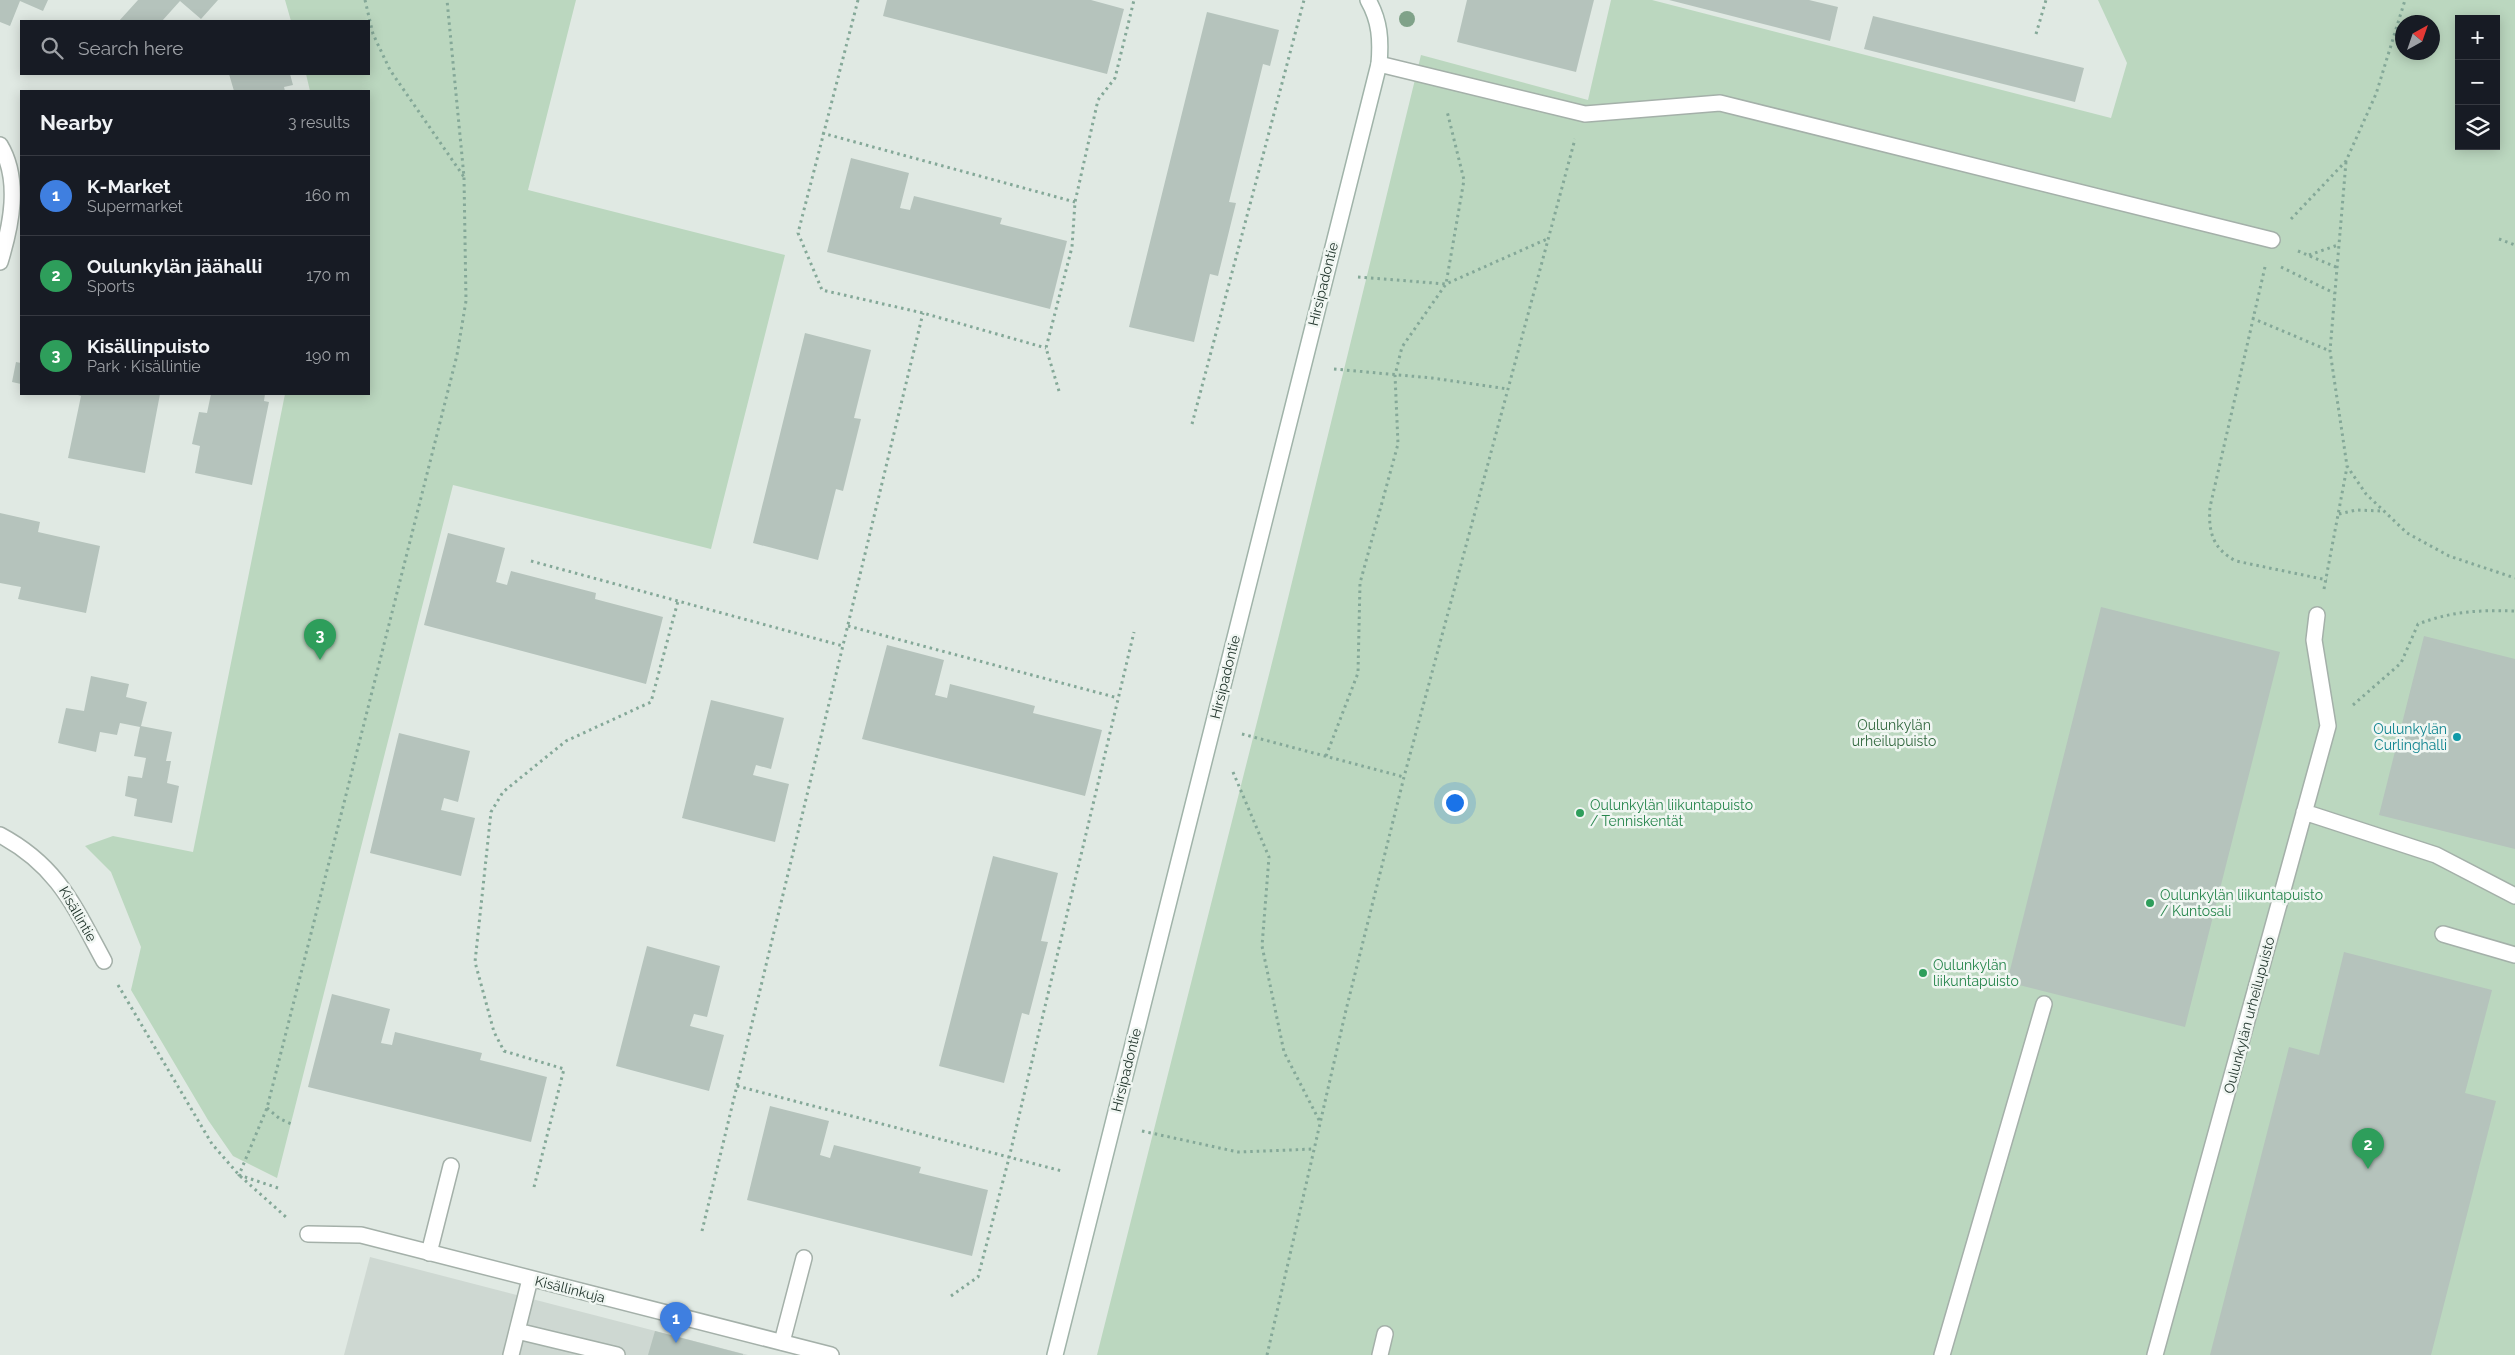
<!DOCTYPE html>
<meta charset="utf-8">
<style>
:root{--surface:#171b24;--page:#20242c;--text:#f1f3f6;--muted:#9ea1a6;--line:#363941;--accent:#1a73e8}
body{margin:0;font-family:Raleway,sans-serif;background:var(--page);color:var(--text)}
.controls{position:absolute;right:15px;top:15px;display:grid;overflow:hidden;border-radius:0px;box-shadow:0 2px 12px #0003}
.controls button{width:45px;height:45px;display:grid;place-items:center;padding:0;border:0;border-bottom:1px solid var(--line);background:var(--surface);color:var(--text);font:25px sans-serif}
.compass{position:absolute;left:2395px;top:15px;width:45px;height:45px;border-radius:50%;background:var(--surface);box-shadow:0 2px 12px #0003;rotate:40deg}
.you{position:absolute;left:1454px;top:802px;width:18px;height:18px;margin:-12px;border:4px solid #fff;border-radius:50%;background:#1a73e8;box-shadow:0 0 0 8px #1a73e833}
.badge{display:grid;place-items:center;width:32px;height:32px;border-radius:50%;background:var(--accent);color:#fff;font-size:16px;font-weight:700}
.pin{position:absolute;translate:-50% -41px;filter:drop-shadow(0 1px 2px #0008)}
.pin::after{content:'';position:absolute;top:26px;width:18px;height:15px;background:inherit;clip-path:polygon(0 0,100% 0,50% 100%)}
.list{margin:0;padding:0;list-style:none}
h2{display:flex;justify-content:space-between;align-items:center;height:65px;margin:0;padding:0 20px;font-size:21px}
h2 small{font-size:16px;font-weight:400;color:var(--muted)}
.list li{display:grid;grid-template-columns:32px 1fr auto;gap:15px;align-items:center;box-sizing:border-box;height:80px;padding:0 20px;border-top:1px solid var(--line)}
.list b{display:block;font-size:19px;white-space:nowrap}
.list p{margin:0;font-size:16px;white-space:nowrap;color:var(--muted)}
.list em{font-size:16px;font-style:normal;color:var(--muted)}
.icon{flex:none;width:28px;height:28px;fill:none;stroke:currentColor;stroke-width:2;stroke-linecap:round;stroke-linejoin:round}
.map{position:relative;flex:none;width:2515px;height:1355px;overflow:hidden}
.search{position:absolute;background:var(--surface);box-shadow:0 2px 12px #0003;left:20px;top:20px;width:350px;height:55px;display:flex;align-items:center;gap:12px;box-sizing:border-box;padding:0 18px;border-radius:0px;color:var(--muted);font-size:19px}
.panel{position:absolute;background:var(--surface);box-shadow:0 2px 12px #0003;left:20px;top:90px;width:350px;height:305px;border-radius:0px}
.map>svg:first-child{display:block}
.built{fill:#ced8d2}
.green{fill:#bbd7bf;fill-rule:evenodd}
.building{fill:#b5c3bc}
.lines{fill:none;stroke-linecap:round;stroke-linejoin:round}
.lane-casing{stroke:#a4b0a9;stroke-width:18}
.street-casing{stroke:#a4b0a9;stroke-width:18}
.secondary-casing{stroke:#a0b3a9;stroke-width:18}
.path{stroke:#84a898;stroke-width:3;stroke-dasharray:2.5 4;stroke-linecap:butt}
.lane{stroke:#fff;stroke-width:15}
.street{stroke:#fff;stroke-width:15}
.secondary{stroke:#fff;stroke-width:15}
.tree{fill:#80a289}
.culture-dot{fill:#0f9aa8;stroke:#f0f6f2;stroke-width:2}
.leisure-dot{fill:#2e9e5b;stroke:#f0f6f2;stroke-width:2}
.labels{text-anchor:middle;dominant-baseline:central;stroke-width:5;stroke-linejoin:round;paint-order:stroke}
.street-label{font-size:14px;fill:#23372e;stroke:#f0f6f2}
.park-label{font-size:14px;fill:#32683f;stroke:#f0f6f2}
.culture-label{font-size:14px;fill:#0d838f;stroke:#f0f6f2;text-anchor:end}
.leisure-label{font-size:14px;fill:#27864d;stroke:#f0f6f2;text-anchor:start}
</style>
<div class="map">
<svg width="2515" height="1355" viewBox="0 0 2515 1355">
<rect width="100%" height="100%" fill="#e0e9e3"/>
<path class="built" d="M370,1257L748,1355H344Z"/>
<path class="green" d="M285,0H576L528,190L785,255L711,549L453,485L277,1178L233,1156L208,1120L131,990L141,947L111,872L85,846L113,836L193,852L285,394H369V91H310L306,74H369V21H291Z
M1611,0H1652L2111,118L2127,63L2098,0H2515V1355H1097L1279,635L1421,55L1588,100ZM2459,19H2496V146H2459ZM2402,22H2432V52H2402Z"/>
<path class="building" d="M0,0H48L43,11L20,1L10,26L0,22Z
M138,0H218L201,19L180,1L162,21H119Z
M887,0H1091L1124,9L1107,74L883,16Z
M1467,0H1594L1576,72L1457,42Z
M1669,0H1809L1838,7L1830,41Z
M1207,12L1279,30L1270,66L1263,64L1229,202L1236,203L1218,276L1210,274L1194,342L1129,327Z
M1873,16L2084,68L2075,102L1864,49Z
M229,74H290L293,85L284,87L285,91H234Z
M851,158L909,173L900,208L910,210L914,196L1002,218L1000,224L1067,241L1050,309L827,252Z
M805,333L871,350L854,418L861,419L843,491L836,489L818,560L753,543Z
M16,362L21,363V384L12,382Z
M75,394H160L145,473L68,458L81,396Z
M211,394H265L264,401L269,402L252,485L195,473L200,446L192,444L199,412L207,413Z
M0,513L40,522L38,532L100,546L86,613L18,599L21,587L0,583Z
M448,533L505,548L496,582L507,585L511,571L596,593L595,599L663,617L646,684L424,625Z
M2101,607L2280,652L2185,1027L2007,982Z
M2424,636L2515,659V849L2379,815Z
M887,645L944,660L935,695L947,698L950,684L1035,706L1033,713L1102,730L1085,796L862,739Z
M91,676L129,684L126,697L147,702L141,726L172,732L166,761H171L167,783L179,786L172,823L134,816L137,799L125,796L128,776L142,778L146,758L134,756L140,727L120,723L117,735L100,732L96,752L58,743L66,708L84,711Z
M711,700L784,718L771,769L756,765L753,775L789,784L775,842L682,818Z
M399,733L470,751L458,802L444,798L441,810L475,818L461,876L370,853Z
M993,856L1058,873L1041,941L1048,942L1029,1015L1022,1013L1004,1083L939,1066Z
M647,946L720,966L707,1017L694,1014L690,1026L724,1035L709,1091L616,1066Z
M2344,952L2492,990L2465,1093L2496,1101L2431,1355H2210L2289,1047L2319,1055Z
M332,994L390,1009L381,1043L392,1045L395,1032L482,1053L480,1060L547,1077L531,1142L308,1087Z
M770,1106L829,1121L820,1155L830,1158L834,1145L921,1167L919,1173L988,1190L972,1256L747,1200Z
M655,1331L743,1354V1355H648Z"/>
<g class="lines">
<defs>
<path id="lane" d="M1379,64L1585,114L1720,103L2272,240
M2304,812L2436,855L2515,896
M2443,934L2515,955
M429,1253L451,1166
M517,1331L617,1355
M782,1342L804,1258
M511,1355L530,1279
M1380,1355L1385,1334
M1942,1355L2044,1004
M2155,1355L2328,726L2314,640L2317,615"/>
<path id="street" d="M0,145C21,180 11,226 0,262
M0,835C58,866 74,906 104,961
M308,1234L361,1235L831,1355"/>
<path id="secondary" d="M1055,1355L1379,64C1381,40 1380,21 1368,0"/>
</defs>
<use href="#lane" class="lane-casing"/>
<use href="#street" class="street-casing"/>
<use href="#secondary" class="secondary-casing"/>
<path class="path" d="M365,0L373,34L390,70L464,177
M858,0L798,233L822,290L923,313L1046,348
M2036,34L2046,0
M822,133L1075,202
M2346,162L2330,351L2347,466L2366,494L2407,533L2449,556L2515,578
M2291,219L2346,161L2376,94L2405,0
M2499,239L2515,245
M2298,251L2336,267
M2309,255L2338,245
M2265,267L2210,507C2208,532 2213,549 2236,561L2327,580
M2281,267L2334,293
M1358,277L1446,284L1547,239
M2252,318L2330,351
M1334,369L1432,378L1508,389
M1059,391L1046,348L1072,247L1075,202L1098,100L1115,78L1134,0
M1192,424L1304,0
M2339,514L2356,510L2383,511
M531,561L843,646
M2324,589L2347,467
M848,626L1118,698
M2353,705L2401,663L2418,624C2453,611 2478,610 2515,611
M1242,734L1404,777
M1326,756L1358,673L1360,583L1398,444L1395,375L1402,347L1446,284L1464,180L1447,111
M1233,772L1269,857L1262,946L1284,1052L1320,1122
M118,985L212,1144L239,1175L286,1217
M737,1086L1062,1171
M267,1108L280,1119L294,1125
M1142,1131L1238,1152L1314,1149
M534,1187L564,1069L504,1051L494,1032L475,962L491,812L503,792L566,741L651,702L678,601
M278,1188L239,1175L267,1108L457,355L466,301L464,177L447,0
M702,1231L923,313
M951,1296L978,1277L1009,1158L1134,632
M1267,1355L1346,1010L1404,777L1575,139"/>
<use href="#lane" class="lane"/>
<use href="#street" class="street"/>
<use href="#secondary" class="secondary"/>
</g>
<circle class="tree" cx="1407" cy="19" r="8"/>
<circle class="culture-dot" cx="2457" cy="737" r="5"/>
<g class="leisure-dot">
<circle cx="1580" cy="813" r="5"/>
<circle cx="2150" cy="903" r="5"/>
<circle cx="1923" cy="973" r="5"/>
</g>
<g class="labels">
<g class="street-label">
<text transform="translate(1323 284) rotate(-76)">Hirsipadontie</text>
<text transform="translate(1225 677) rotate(-76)">Hirsipadontie</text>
<text transform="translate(78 914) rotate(60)">Kisällintie</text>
<text transform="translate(2249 1015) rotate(-75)">Oulunkylän urheilupuisto</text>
<text transform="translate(1126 1070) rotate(-76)">Hirsipadontie</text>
<text transform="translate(570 1289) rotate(14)">Kisällinkuja</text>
</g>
<g class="park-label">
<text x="1894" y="725">Oulunkylän<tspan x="1894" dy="16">urheilupuisto</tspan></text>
</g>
<g class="culture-label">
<text x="2447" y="729">Oulunkylän<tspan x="2447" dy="16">Curlinghalli</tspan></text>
</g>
<g class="leisure-label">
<text x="1590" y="805">Oulunkylän liikuntapuisto<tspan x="1590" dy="16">/ Tenniskentät</tspan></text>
<text x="2160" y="895">Oulunkylän liikuntapuisto<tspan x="2160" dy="16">/ Kuntosali</tspan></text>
<text x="1933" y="965">Oulunkylän<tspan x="1933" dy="16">liikuntapuisto</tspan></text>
</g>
</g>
</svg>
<div class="controls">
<button>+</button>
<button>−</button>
<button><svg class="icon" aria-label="layers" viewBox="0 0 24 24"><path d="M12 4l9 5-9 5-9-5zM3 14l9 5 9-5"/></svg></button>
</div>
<svg class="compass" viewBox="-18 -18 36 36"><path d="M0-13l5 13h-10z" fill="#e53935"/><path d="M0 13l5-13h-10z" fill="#9ea1a6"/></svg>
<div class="you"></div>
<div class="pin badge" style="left:676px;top:1343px;background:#3f7fe0">1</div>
<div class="pin badge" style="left:2368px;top:1169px;background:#2e9e5b">2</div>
<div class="pin badge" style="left:320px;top:660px;background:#2e9e5b">3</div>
<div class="search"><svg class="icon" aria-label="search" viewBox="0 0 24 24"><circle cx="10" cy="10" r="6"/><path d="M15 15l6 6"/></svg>Search here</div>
<section class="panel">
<h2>Nearby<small>3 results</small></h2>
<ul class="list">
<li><span class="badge" style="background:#3f7fe0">1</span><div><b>K-Market</b><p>Supermarket</p></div><em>160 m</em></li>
<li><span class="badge" style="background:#2e9e5b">2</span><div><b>Oulunkylän jäähalli</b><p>Sports</p></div><em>170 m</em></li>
<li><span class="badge" style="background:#2e9e5b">3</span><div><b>Kisällinpuisto</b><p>Park · Kisällintie</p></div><em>190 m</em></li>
</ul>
</section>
</div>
